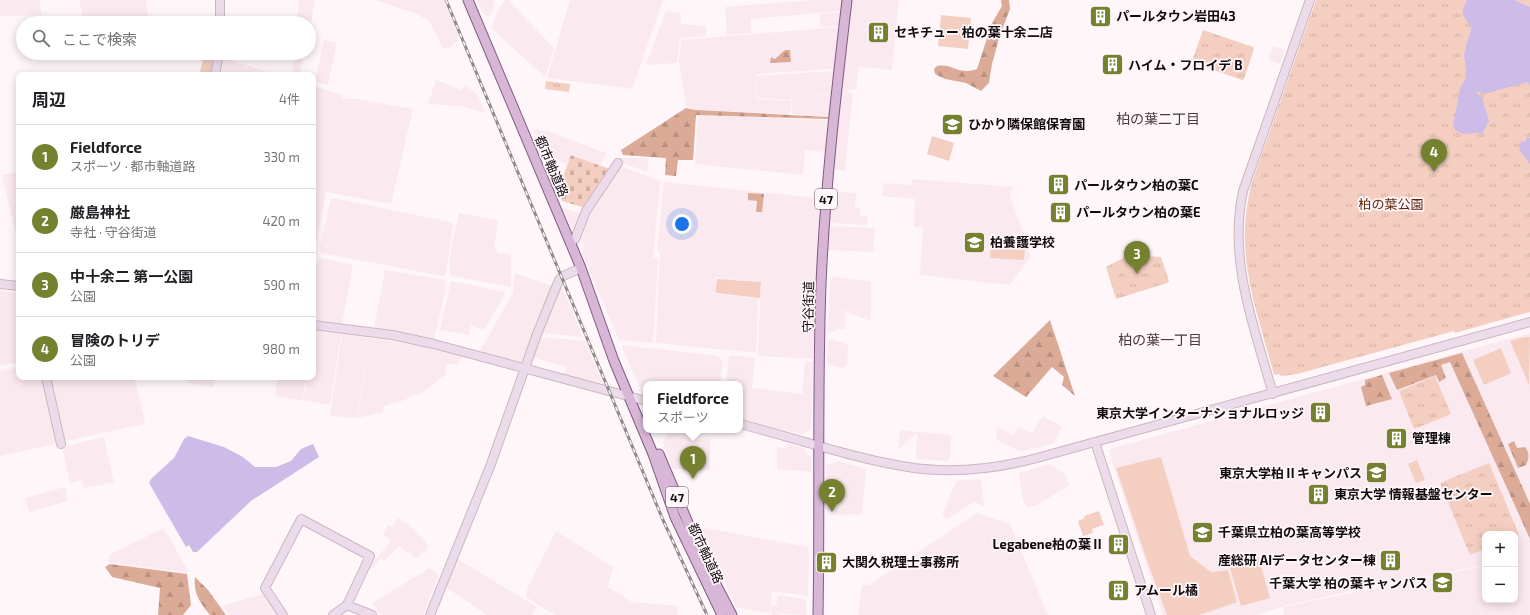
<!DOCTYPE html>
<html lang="ja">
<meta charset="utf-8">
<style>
:root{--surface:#fff;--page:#f2f2f2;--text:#202124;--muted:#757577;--line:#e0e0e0;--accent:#75812e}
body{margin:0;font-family:"Exo 2","Noto Sans JP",sans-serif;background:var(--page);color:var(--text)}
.controls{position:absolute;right:12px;bottom:12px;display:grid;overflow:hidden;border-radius:8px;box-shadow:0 2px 10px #0003}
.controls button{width:36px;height:36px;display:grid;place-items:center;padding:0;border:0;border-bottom:1px solid var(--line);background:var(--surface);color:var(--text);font:20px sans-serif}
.you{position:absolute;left:682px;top:224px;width:14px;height:14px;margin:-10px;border:3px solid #fff;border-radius:50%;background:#1a73e8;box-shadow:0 0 0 6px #1a73e833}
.badge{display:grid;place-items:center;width:26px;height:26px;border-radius:50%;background:var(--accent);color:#fff;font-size:13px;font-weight:700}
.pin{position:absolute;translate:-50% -33px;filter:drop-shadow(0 1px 2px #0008)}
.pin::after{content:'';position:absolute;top:21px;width:14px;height:12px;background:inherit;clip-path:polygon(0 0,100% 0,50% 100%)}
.popup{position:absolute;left:643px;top:381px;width:100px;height:52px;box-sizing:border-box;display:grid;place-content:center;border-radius:8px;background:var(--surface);filter:drop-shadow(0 1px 3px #0005);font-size:13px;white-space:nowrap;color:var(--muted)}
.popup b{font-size:15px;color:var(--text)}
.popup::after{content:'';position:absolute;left:50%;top:100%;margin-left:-8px;border:8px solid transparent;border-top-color:var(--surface)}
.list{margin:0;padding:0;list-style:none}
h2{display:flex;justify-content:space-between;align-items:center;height:52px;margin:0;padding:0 16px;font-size:17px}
h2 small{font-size:13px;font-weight:400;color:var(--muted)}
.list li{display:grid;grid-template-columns:26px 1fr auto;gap:12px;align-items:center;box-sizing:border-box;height:64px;padding:0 16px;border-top:1px solid var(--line)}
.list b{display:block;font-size:15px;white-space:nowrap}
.list p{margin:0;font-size:13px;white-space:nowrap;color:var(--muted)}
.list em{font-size:13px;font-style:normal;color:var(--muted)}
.icon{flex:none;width:22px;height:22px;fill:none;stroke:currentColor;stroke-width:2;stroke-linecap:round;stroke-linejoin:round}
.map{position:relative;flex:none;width:1530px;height:615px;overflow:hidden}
.search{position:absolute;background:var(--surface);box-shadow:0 2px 10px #0003;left:16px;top:16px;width:300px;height:44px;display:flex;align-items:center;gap:10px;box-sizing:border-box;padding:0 14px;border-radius:22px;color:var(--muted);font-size:15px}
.panel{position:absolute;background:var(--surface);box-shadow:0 2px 10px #0003;left:16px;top:72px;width:300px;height:308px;border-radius:8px}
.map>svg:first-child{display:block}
.built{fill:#fbe9f0}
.grass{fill:#f4cfc1}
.forest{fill:url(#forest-firs)}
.cemetery{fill:url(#cemetery-stones)}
.park{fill:url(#park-tufts)}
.water{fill:#ccbce7}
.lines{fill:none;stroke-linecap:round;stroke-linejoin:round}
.secondary-casing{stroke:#cbb7bf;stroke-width:10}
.primary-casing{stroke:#825b7f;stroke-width:11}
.secondary{stroke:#ecdbeb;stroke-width:8}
.primary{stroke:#d8b6d7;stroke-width:9}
.rail-casing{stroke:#91898c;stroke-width:3}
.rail{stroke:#fff6fa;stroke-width:1.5;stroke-dasharray:4.5;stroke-linecap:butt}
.labels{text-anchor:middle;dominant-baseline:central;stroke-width:3.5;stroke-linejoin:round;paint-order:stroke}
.shield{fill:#fff6fa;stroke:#595255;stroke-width:1}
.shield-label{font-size:12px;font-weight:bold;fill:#120b0e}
.poi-label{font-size:13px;font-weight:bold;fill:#120b0e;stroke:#fff6fa;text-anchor:start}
.street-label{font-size:13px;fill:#120b0e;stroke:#fff6fa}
.park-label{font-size:13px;fill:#5f250a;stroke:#fff6fa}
.neighbourhood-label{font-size:14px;fill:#4a3a40;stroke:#fff6fa}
</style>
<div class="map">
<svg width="1530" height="615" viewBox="0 0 1530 615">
<defs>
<pattern id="forest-firs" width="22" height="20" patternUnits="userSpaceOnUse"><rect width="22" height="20" fill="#dbab98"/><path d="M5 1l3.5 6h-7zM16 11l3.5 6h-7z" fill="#bb9282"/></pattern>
<pattern id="cemetery-stones" width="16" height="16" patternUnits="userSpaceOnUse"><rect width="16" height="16" fill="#f4cfc1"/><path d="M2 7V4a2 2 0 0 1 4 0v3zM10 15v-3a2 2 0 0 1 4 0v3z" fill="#d0b0a5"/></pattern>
<pattern id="park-tufts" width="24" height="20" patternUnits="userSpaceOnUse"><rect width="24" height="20" fill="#f4cfc1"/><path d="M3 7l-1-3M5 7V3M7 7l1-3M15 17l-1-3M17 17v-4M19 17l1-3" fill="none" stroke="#d0b0a5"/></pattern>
</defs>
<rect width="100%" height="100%" fill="#fff6fa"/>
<path class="built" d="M0,0H39L42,15L0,16Z
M79,0H146L149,23L84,22Z
M299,0H315L309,36V23H297Z
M375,0H444L458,34L457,41L448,49L443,48L430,22L417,14Z
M477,0H494L492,12L488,17L482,12Z
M505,0H508L554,48L545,77L491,28L500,6Z
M570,0H663L632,89L547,78Z
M811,0H842L841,11L751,19V33L727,35L725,7Z
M852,0H899L892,70L853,66L859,67L856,89H849L848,93L853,94L845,171L832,169Z
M667,11L680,13L681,24L706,26V36L680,38L677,63L646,65L665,13Z
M841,12L840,26L821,27L819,14Z
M839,27L834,69L756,74V99L792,101L790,114L697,110L686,106L679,63L681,40Z
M324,40L337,43L328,85L317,82L316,78Z
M1273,46L1285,50L1280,64L1268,60Z
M295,53H304L299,75L292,73Z
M223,58L278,75H218L221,60Z
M834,71L831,95H811L831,96L829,117L792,114V95L791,100L757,98L756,76Z
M436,80L462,90L464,84L478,95L485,113L461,106L428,104Z
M313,86L340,94L344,99H356L413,109L391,204L326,192L313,262Z
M698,115L828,120L825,152L805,150L803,175L695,164Z
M534,129L547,131L606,153L601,165L571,154L567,164L541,154L534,138L536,136Z
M618,158H649L647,172L620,162Z
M620,166L660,181L653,257L658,259L653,343L619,340L582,253L585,243L578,240L590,214Z
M19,171V247L2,175Z
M912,179L1013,187L1010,195L1031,256L1010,285L920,275L923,228L914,227L915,199L882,196L884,183L911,185Z
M664,182L818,198L820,200L813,359L758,356L761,282L716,278L714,294L758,298L756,353L656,343L660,251H657Z
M830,191L856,193L855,207L860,208V216H868L867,225L828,223Z
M333,198L450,222L453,225L446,274L443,276L321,253L320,248L330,201Z
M563,208L579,213L581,216L573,233Z
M459,213L498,220L494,249H497V253L511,254V287L452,276L450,274V255Z
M828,226L875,228L873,252L827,250Z
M321,258L353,265L342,324L313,320V282L317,261Z
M385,270L445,280V292L434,339L374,328Z
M515,273L552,286L521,363L482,352L481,349L513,293Z
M833,277L871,281V321L838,309L845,313V329H838L828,334L830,280Z
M451,281L505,292V294L484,330L471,325L469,335L440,330Z
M560,282L583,337L543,333L542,328Z
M0,290L19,294V362L0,366Z
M313,331L341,334L330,405L303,400L307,377H313Z
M1530,333V615H1284L1283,607L1485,566V600H1515V534H1485V565L1383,584L1288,605L1256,615H1163L1111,458L1110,449Z
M342,334L370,338L357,418L330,416Z
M539,337L585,341L604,386L564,375L566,367L531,357Z
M370,338L445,350L464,354L457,365L447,364L445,375L419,395H412L405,400L383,406V412L358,418Z
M831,339L848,345L847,365L842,368L827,364L828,341Z
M622,345L718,356L723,362L720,384H646V389L640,387L622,348Z
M731,355L755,358L752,388L802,394L805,361L813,362L811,429L802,434L740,421V384H726L729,357Z
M19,367V377H43L57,439L55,444L0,456V371Z
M49,377H134L145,421L143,424L66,441L63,439Z
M188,377H216L214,387L187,383Z
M278,377H306L302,401L275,396Z
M1043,416L1062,427L1054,443L1021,452L996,439L997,427L1013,435L1018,427L1032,433Z
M688,430L690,440L710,439V470L673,469L663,442L669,431Z
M900,430L949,435L951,436L950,458L947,461L916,459L917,433L898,450Z
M104,437L114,482L84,488L82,480L70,483L63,451L66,446Z
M787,444L804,448L811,458V472L777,469V447L786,448Z
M838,461L866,469L862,514L835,515V511L824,510L827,465Z
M1049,464L1065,474L1069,485L1039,504L1028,508L1023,501L1019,473Z
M981,479L984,506L974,502L947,519L942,516L956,481Z
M65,487L68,501L29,512L25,498Z
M977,513L1010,524L1048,615H858L862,585H869Z
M398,518L408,524L425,541L428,546L427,550L416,558L399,546L384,561L381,558L371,570L368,568L391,541L383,534L388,525L391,527Z
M164,528L189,573L108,562L109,555Z
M705,528L809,547L808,596L772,591L769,613L736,607L702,533V529Z
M556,531L613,567L608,587L632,602L678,606L677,615H555L526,597L527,589Z
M456,558L537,607L531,615H487L444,586Z
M429,568L439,574L423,615H384L379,613L373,603Z
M263,594L277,615H229L222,606Z
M778,595L806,599V615L775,613L782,615H772L773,613H770L771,605L776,606Z"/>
<path class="grass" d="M941,15L971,18L968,49L938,46Z
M932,136L954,143L949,161L927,154Z
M991,245L1025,247L1024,260L990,258Z
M717,279L761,282L760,298L715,293Z
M1524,337H1530L1529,385L1510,341Z
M1501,348L1511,373L1484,385L1473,360Z
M1161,457L1190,556L1211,572L1228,570L1237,602L1199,615H1167L1146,558L1116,468Z
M1417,460L1425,480L1416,483L1408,464Z
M1099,511L1104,525L1092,529L1093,533L1083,536L1078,521L1085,518L1084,516Z
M1258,556L1270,598L1241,606L1229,565Z"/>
<path class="forest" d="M1001,0H1009L1010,9L1000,35L992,64L989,83L981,91L966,83L945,79L935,74L934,69L937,66C953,63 958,76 977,69L992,23L1002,6Z
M785,50H790L791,62L770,63L771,57L775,59Z
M686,108L696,110L828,117V119L696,115L693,160H678L676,176L665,175L666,158L623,155L621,150Z
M748,193L764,194L762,212H756L757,201L748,200Z
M1050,320L1075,396L1062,385L1064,377L1052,367L1026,397L993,376Z
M1462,353L1530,504V539L1450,362L1441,365L1446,378L1439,382L1436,375L1397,390L1389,373Z
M1382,375L1392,399L1366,406L1361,387L1365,385V380Z
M1514,441L1517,448L1525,447C1530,453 1529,458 1526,465L1518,468L1508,444Z
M110,564L187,574L191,605L183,615H158L160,588L112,577L105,567Z
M195,577L208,590L226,615H210C200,603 193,593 195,577Z"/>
<path class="cemetery" d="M571,155L610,169L585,208L562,201L555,186L562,179Z"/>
<path class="park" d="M1316,0H1530V312L1455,333L1454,331L1297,374L1282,376L1278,374L1274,375C1256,306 1233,254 1252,182Z
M1203,30L1253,47L1254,49L1244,79L1242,80L1194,63L1192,61Z
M204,56L210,58L213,62L211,75H199Z
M546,81L570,84L569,92L545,89Z
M1129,255L1161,257L1169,281L1167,283L1116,299L1106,267Z
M1435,376L1451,414L1414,429L1399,391Z
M1489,463L1519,535L1515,536V534H1485V549L1470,555L1440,483Z"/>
<path class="water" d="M1467,0H1514L1530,7V87L1528,82L1484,94L1478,91L1477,94L1482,97L1489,121L1482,134C1471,130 1461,140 1453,126L1460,88L1465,80L1466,70L1464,55L1471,29L1470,25L1463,15V9Z
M1526,138H1530V164L1519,149L1521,141L1525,142Z
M188,436L224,447L243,457L255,467H276L291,461L301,449L313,444L319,457L251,501L197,552H193L189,545L186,547L149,483L151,479L174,458L184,439Z"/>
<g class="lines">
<defs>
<path id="secondary" d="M220,23V0
M215,75L219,53
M570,243L575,239L586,211L618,163
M0,284L19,286
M313,325L392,335L434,344L646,401
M46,377L61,444
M1273,394C1254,327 1228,260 1243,191L1310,0
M740,424C796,438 851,458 908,467C951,474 995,469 1037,458L1530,322
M1095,442L1151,615
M347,605L372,615
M283,615L265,588L301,519L370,556L347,605L333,615
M430,615L491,464L537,334L559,280L563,276L581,268"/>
<path id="primary" d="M468,0L581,268L614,361L653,454L675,517L722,615
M659,454L705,563L732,615
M818,615C820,505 817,394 821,284C825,189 836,94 847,0"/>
</defs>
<use href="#secondary" class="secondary-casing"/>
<use href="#primary" class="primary-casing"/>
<use href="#secondary" class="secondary"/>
<use href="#primary" class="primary"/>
<defs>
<path id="rail" d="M446,0L663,520L707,615"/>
</defs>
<use href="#rail" class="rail-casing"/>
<use href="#rail" class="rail"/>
</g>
<defs>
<symbol id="building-square" viewBox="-11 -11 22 22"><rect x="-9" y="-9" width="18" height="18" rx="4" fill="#75812e" stroke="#fff6fa"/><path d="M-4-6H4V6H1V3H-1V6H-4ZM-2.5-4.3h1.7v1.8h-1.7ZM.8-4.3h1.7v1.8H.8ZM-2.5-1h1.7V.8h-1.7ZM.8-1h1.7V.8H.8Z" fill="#fff"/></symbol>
<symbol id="school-square" viewBox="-11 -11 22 22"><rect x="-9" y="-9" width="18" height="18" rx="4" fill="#75812e" stroke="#fff6fa"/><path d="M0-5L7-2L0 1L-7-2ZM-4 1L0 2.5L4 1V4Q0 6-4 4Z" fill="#fff"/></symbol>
<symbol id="university-square" viewBox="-11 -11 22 22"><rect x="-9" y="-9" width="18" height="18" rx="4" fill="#75812e" stroke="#fff6fa"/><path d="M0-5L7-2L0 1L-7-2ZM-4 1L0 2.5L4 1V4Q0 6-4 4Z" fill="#fff"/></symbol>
</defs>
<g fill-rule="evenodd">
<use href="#building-square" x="1088" y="4" width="25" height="25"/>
<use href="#building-square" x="866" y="20" width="25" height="25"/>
<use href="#building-square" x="1100" y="52" width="25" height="25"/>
<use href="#school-square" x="940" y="112" width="25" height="25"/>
<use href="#building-square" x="1046" y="172" width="25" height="25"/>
<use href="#building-square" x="1048" y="200" width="25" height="25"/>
<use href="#school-square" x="962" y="230" width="25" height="25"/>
<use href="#building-square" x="1308" y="400" width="25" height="25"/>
<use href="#building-square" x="1384" y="426" width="25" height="25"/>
<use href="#university-square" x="1364" y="460" width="25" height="25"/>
<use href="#building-square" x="1306" y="482" width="25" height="25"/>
<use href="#school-square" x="1190" y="520" width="25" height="25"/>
<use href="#building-square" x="1106" y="532" width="25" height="25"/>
<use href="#building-square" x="1378" y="548" width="25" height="25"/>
<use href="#building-square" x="814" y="550" width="25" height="25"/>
<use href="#university-square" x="1430" y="570" width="25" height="25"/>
<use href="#building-square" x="1106" y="578" width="25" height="25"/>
</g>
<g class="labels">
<g class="shield">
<rect x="815" y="189" width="22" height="20" rx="3"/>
<rect x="666" y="487" width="22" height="20" rx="3"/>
</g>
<g class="shield-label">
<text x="826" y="199">47</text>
<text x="677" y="497">47</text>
</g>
<g class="poi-label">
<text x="1116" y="16">パールタウン岩田43</text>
<text x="894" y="32">セキチュー 柏の葉十余二店</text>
<text x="1128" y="65">ハイム・フロイデ B</text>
<text x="968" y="124">ひかり隣保館保育園</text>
<text x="1074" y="185">パールタウン柏の葉C</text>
<text x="1076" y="212">パールタウン柏の葉E</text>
<text x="990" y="242">柏養護学校</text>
<text x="1304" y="413" text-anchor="end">東京大学インターナショナルロッジ</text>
<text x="1412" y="438">管理棟</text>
<text x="1362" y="473" text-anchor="end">東京大学柏Ⅱキャンパス</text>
<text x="1334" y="494">東京大学 情報基盤センター</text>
<text x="1218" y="532">千葉県立柏の葉高等学校</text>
<text x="1104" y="544" text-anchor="end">Legabene柏の葉Ⅱ</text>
<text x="1376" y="560" text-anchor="end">産総研 AIデータセンター棟</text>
<text x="842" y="562">大関久税理士事務所</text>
<text x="1428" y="583" text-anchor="end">千葉大学 柏の葉キャンパス</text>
<text x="1134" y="590">アムール橘</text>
</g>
<g class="street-label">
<text transform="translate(552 166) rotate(67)">都市軸道路</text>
<text transform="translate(808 307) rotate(-89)">守谷街道</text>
<text transform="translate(706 553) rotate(65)">都市軸道路</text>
</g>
<g class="park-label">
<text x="1391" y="204">柏の葉公園</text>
</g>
<g class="neighbourhood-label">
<text x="1158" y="118">柏の葉二丁目</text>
<text x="1160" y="339">柏の葉一丁目</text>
</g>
</g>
</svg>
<div class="controls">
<button>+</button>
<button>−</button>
</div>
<div class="you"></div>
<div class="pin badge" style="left:693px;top:479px">1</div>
<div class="popup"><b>Fieldforce</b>スポーツ</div>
<div class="pin badge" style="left:832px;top:512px">2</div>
<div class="pin badge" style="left:1137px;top:274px">3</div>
<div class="pin badge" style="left:1434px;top:172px">4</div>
<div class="search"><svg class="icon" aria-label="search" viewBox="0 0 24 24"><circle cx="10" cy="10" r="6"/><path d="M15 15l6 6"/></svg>ここで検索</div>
<section class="panel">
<h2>周辺<small>4件</small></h2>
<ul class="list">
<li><span class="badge">1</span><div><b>Fieldforce</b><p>スポーツ · 都市軸道路</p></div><em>330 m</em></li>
<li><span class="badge">2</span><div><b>厳島神社</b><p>寺社 · 守谷街道</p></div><em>420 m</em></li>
<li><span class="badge">3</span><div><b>中十余二 第一公園</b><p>公園</p></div><em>590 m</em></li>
<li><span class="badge">4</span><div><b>冒険のトリデ</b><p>公園</p></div><em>980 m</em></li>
</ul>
</section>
</div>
